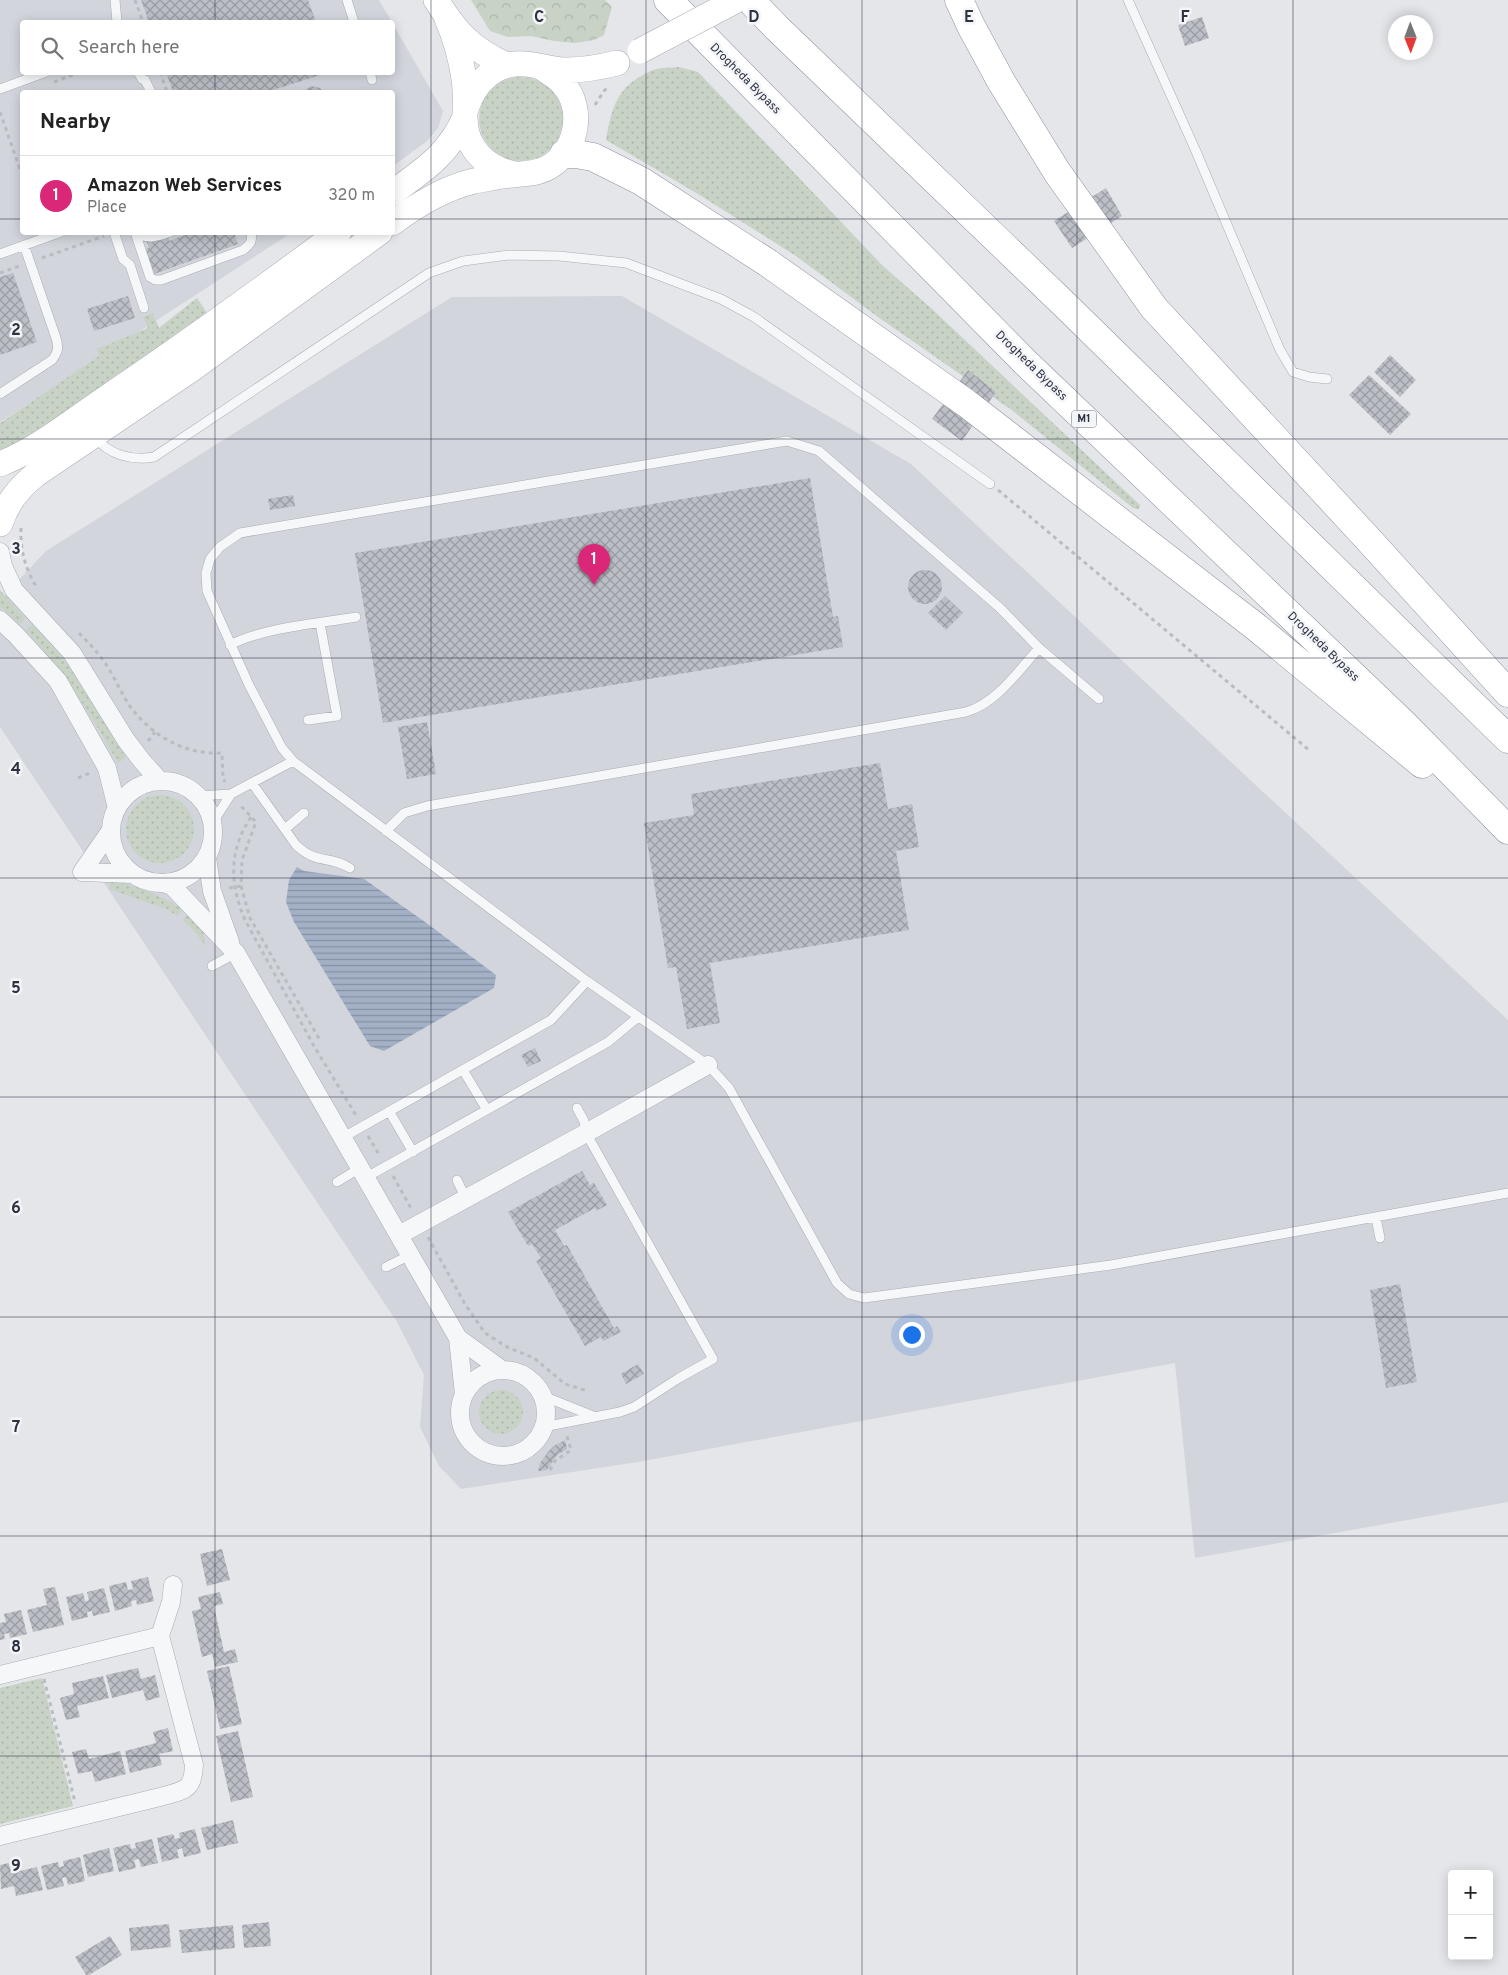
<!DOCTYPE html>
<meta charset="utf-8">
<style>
:root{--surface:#fff;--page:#f6f6f6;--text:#222;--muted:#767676;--line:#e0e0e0;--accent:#db2777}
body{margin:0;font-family:Overpass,sans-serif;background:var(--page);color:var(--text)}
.controls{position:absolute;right:15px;bottom:15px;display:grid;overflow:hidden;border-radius:5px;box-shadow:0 2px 12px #0003}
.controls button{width:45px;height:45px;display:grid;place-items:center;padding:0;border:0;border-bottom:1px solid var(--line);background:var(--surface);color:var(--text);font:25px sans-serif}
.compass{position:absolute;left:1388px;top:15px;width:45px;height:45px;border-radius:50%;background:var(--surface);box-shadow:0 2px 12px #0003;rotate:179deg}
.you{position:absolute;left:911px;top:1334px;width:18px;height:18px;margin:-12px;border:4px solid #fff;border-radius:50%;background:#1a73e8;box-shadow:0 0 0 8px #1a73e833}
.badge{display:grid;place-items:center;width:32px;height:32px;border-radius:50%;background:var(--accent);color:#fff;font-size:16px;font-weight:700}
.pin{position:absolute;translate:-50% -41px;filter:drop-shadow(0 1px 2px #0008)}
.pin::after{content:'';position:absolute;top:26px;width:18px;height:15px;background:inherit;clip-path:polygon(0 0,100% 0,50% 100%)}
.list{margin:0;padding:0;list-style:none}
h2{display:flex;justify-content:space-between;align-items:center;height:65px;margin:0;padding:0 20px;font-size:21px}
h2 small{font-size:16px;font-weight:400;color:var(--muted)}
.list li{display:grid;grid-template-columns:32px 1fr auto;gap:15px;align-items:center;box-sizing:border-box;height:80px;padding:0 20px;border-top:1px solid var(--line)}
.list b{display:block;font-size:19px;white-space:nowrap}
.list p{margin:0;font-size:16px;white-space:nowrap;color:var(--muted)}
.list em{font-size:16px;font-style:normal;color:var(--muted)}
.icon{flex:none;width:28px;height:28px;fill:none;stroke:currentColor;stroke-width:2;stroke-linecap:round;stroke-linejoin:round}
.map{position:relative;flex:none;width:1508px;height:1975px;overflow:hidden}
.search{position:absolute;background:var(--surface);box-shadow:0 2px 12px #0003;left:20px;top:20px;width:375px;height:55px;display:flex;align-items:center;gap:12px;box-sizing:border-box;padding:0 18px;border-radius:5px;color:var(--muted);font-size:19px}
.panel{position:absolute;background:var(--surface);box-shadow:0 2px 12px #0003;left:20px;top:90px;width:375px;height:145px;border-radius:5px}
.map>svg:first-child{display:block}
.built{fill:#d2d5dc}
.grass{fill:url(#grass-dots)}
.forest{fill:url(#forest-crowns)}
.water{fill:url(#water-rules)}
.building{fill:url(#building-cross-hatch)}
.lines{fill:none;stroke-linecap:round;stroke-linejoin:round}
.lane-casing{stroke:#a9acb4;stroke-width:10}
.street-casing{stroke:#a9acb4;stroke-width:19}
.secondary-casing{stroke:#a9acb4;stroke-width:26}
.highway-casing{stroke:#8d929f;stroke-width:29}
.path{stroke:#babcc2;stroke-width:3;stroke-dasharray:4 4;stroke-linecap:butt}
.lane{stroke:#f6f7f9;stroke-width:9}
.street{stroke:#f6f7f9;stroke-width:18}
.secondary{stroke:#fff;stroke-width:25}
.highway{stroke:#fff;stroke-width:28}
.secondary-bridge-casing{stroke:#a9acb4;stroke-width:26;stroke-linecap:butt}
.secondary-bridge{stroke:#fff;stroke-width:25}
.grid{fill:none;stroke:#2d3241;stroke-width:1;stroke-opacity:0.55}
.labels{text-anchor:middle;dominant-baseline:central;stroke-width:5;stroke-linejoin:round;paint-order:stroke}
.shield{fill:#f3f5f8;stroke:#686c78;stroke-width:1}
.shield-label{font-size:11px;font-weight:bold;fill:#2d3241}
.street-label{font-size:12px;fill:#2d3241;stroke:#f3f5f8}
.grid-label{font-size:16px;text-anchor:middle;font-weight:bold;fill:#2d3241;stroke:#f3f5f8;stroke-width:5;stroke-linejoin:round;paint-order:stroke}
</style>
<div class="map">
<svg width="1508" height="1975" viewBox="0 0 1508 1975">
<defs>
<pattern id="grass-dots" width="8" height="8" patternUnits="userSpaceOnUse" patternTransform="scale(1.25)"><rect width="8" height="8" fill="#c8d3c6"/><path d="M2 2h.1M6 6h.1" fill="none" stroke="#acb6ab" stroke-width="1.8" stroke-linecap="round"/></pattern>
<pattern id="forest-crowns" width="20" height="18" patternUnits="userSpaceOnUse" patternTransform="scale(1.25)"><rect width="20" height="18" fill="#c8d3c6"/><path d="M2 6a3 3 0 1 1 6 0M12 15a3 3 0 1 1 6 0" fill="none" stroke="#acb6ab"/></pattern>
<pattern id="water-rules" width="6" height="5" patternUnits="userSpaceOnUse" patternTransform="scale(1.25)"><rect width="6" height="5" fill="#a3b0c6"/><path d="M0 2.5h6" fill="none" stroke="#8590a2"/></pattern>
<pattern id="building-cross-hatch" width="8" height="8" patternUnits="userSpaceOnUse" patternTransform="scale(1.25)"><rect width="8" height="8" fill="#bcbfc6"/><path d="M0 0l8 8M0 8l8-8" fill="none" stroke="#999ca2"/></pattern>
</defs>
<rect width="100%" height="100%" fill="#e4e6ea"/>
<path class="built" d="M0,0H379L392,22H22V72H392L393,24L443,111L438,128L427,141L393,166L392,92H22V232L291,233L0,422Z
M622,296L911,464L1508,1020V1502L1195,1558L1175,1363L638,1462L461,1489L439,1466L420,1427L424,1375L397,1322L0,727V600L46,551L452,297Z"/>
<path class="grass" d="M679,67L698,72L883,266L932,309L1140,505L1139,509L1133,508L1013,411L878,317L796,256L698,194L606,140C612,106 617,86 651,71C659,67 670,68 679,67Z
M479 119a42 42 0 1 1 84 0a42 42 0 1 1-84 0Z
M197,298L207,313L68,410L0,453V423L99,356L97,349L148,328L143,317L153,313L159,328Z
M0,590L25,618L20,624L0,607Z
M32,625C73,664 97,710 126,758L118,763C91,715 63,670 26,630Z
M126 829a34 34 0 1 1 68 0a34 34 0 1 1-68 0Z
M110,880C132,884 163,896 182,909L178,916L166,909L109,889Z
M189,913L203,930L206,947L196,933L183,920Z
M479 1412a22 22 0 1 1 44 0a22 22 0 1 1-44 0Z
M42,1678L73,1806L0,1824V1688Z"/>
<path class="forest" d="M471,0H605L612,7L604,35L594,40L575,43L554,41L531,36L508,37L490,31Z"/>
<path class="water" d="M297,867L304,871L364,879L425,922L496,975L494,988L384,1051L370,1046L294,922L286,902L289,880Z"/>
<path class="building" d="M141,0H308L316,22H149Z
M1202,17L1209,38L1185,46L1178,25Z
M166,72H325L326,73L267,92H173Z
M311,86L320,88L323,92H303Z
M1106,188L1122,216L1072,248L1054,221Z
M143,232H167L169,241L193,232H234L238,244L154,274L146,249L149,248Z
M13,273L37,342L0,355V277Z
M128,296L135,318L94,331L87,309Z
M1390,355L1416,380L1400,397L1374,372Z
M968,370L996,392L962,441L932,419Z
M1369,375L1411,414L1390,435L1349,395Z
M810,478L833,617L838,616L843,647L383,723L355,553Z
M293,495L295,506L270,510L268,499Z
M908 587a17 17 0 1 1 34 0a17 17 0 1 1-34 0Z
M945,596L963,613L946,630L928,613Z
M427,722L436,774L407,779L398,727Z
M880,763L888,809L912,804L919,847L896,851L909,930L710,963L720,1023L687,1029L676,967L668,968L644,823L694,815L691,794Z
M535,1048L541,1061L528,1067L521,1055Z
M582,1171L590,1185L594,1183L607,1205L596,1211L595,1208L555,1230L564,1246L567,1245L614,1328L617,1326L621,1332L603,1341L601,1337L585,1346L536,1261L541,1258L532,1244L528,1246L508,1212Z
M1400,1284L1417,1382L1386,1388L1370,1290Z
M638,1364L644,1374L626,1384L621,1374Z
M565,1440L567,1449L557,1455L547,1470L538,1471L540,1463L548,1452L554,1446Z
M222,1549L230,1580L207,1586L200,1554Z
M148,1577L154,1601L137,1605L136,1600L131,1601L132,1606L115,1611L109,1586L126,1582L128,1590L133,1589L131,1581Z
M55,1587L64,1625L33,1632L27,1610L47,1605L43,1589Z
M104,1588L110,1612L93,1616L92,1611L87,1612L88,1617L72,1621L66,1597L83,1593L85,1601H87L89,1600L87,1592Z
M220,1592L223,1604L214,1606L224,1652L235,1649L238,1662L215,1667L212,1654L202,1657L192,1611L201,1609L198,1597Z
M21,1610L27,1634L10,1638L9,1633L4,1634L5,1639L0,1640V1623L6,1622L4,1614Z
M229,1666L242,1724L220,1729L207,1671Z
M138,1668L141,1679L155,1675L160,1697L146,1701L143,1690L112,1698L106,1675Z
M103,1676L109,1698L77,1706L80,1717L66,1720L60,1698L74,1694L72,1683Z
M168,1728L173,1751L159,1754L162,1765L130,1773L125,1751L156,1743L153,1732Z
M238,1731L253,1797L231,1802L216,1736Z
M86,1749L89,1759L120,1751L126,1774L95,1782L92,1771L78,1774L72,1752Z
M233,1820L238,1843L207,1850L201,1828Z
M195,1829L201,1853L184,1857L182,1848L177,1850L179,1858L162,1862L157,1838L173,1834L175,1839L180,1838L179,1833Z
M152,1839L158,1863L141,1867L139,1859L134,1860L136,1868L119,1872L113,1848L130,1844L131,1849L136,1848L135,1843Z
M109,1848L114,1871L88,1877L83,1855Z
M80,1857L85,1881L68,1885L66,1877L62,1878L64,1886L47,1890L41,1866L58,1862L59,1867L64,1866L63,1861Z
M9,1863L11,1873L37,1867L43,1890L16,1896L14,1886L1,1889L0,1865Z
M269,1922L271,1946L244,1948L242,1925Z
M169,1924L171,1947L131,1951L129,1928Z
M233,1925L235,1948L182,1953L179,1930Z
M110,1936L122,1955L89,1975H86L75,1957Z"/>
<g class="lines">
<defs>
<path id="lane" d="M115,0L117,22
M347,0L354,22
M1128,0L1195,149L1280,350L1293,372L1309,377L1327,379
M138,72L142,79L145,80L151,92
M370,72L372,80
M0,89L46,72
M114,232L123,259L130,265L144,308
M135,232L150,277L155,280H161L243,250C250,244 253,242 251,232
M136,232C146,241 159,236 171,232
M0,254L61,232
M0,394L52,360C58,352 59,348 56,338L24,245
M95,437C109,455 132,461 154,457L429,273L463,261L509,255L559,256L626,263L721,299L754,317L990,484
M230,645C265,627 317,624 356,617
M1099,699L1039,648L1000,608L819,451L787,441L240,533L220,547L210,559L206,573L207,591L249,685L282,748L293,761L587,981L708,1065L729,1088L837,1283L849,1294L864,1298L1111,1265L1508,1193
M308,720L337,716L320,623
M252,783L296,845C317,865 329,855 350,868
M231,794L293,761
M198,796L231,794L213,822
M285,829L304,813
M386,831L404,813L427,806L966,712C997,703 1018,671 1039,648
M212,966L236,953
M463,1070L487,1110
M389,1111L413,1152
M342,1138L551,1020L587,981
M365,1178L608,1042L638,1017
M457,1180L466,1199
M337,1182L360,1168
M1376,1218L1380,1238
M386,1267L410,1255
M543,1396L593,1416
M543,1427L620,1412L634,1407L679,1378L713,1359L586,1133L584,1121L577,1108"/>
<path id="street" d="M0,552L3,566L14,590L72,653L126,740L142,761L159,780
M0,620L16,635L58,681L107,768L117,808
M111 832a51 51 0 1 1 102 0a51 51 0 1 1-102 0Z
M207,858L212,891L230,942
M82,872L111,830
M82,872L132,874
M164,883L172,886L236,953L458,1338
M399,1235L586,1133L708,1065
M460 1413a43 43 0 1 1 86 0a43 43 0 1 1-86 0Z
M464,1394L458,1338L502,1370
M0,1675L160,1636
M0,1836L160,1797C183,1790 193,1792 194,1765L160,1636L171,1602L173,1585"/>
<path id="secondary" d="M436,0C456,32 472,50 507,65
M446,16C455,37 461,57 464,79C466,92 465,105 465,118C465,148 486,168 514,174
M466,109C474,83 495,61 525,64C539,65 553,70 567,70C584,70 601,67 617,63
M392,193C424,170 449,154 465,117
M392,223C417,205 444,188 474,181C486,179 499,176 512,175C527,173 539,174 552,165C578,148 584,107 563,84C557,77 550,73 542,68
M0,464C38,449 72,421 106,398C185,345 262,289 339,232
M0,524C7,503 18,489 35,475L192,369L380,232"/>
<path id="highway" d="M668,0L1025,362L1404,724L1508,830
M750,0L777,28L1065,305L1508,739
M959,0L971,26L1002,83L1057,172L1154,308L1368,539L1508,693
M564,154H576L593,157L641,181L768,263L966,403L1256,627L1422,764"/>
</defs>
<use href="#lane" class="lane-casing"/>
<use href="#street" class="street-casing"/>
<use href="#secondary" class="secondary-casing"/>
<use href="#highway" class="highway-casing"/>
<path class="path" d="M135,0L143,22
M160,72L167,92
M54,82L80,72
M595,105L604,91L609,86
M0,112L22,175
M42,258L104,236
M0,273L19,266
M998,490L1309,750
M21,528C20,548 25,569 36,586
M79,633C90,644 100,655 109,669C117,682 123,697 132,709C154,737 186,755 222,753L223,778L225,782
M148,741L155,732
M78,778L92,772
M251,817C228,851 230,885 245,920L314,1046L357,1117
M241,886L250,918L321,1042
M229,888L241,886L242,860L256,822L239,804
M368,1136L380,1156
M393,1176L412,1210
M428,1237L465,1304L485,1333L507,1347L534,1358L565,1384L588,1391
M550,1470L555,1461L571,1450L566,1433
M44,1679L75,1802"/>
<use href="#lane" class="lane"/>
<use href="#street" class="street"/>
<use href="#secondary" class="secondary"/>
<use href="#highway" class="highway"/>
<defs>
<path id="secondary-bridge" d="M640,51L737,0"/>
</defs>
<use href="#secondary-bridge" class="secondary-bridge-casing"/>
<use href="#secondary-bridge" class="secondary-bridge"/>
</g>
<path class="grid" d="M215,0V22M431,0V1975M646,0V1975M862,0V1975M1077,0V1975M1293,0V1975M215,72V92M0,219H22M392,219H1508M215,232V1975M0,439H1508M0,658H1508M0,878H1508M0,1097H1508M0,1317H1508M0,1536H1508M0,1756H1508"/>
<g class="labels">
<rect class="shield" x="1071.5" y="410.5" width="25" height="17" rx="4"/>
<g class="shield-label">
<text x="1084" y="419">M1</text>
</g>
<g class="street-label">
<text transform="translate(745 79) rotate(45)">Drogheda Bypass</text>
<text transform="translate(1031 366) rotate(44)">Drogheda Bypass</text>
<text transform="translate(1323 647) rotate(44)">Drogheda Bypass</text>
</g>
</g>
<g class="grid-label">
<text x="539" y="22">C</text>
<text x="754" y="22">D</text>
<text x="969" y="22">E</text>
<text x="1185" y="22">F</text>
<text x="16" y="335">2</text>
<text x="16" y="554">3</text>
<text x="16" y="774">4</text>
<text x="16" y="993">5</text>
<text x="16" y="1213">6</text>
<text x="16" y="1432">7</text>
<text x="16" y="1652">8</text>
<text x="16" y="1871">9</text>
</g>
</svg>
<div class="controls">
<button>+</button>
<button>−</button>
</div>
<svg class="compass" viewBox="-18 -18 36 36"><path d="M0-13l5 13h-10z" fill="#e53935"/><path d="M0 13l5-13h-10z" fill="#767676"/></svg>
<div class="you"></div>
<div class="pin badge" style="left:594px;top:585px">1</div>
<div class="search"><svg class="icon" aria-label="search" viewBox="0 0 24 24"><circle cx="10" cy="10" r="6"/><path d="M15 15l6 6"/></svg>Search here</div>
<section class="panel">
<h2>Nearby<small></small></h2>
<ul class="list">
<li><span class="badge">1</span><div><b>Amazon Web Services</b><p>Place</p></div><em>320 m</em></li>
</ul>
</section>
</div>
